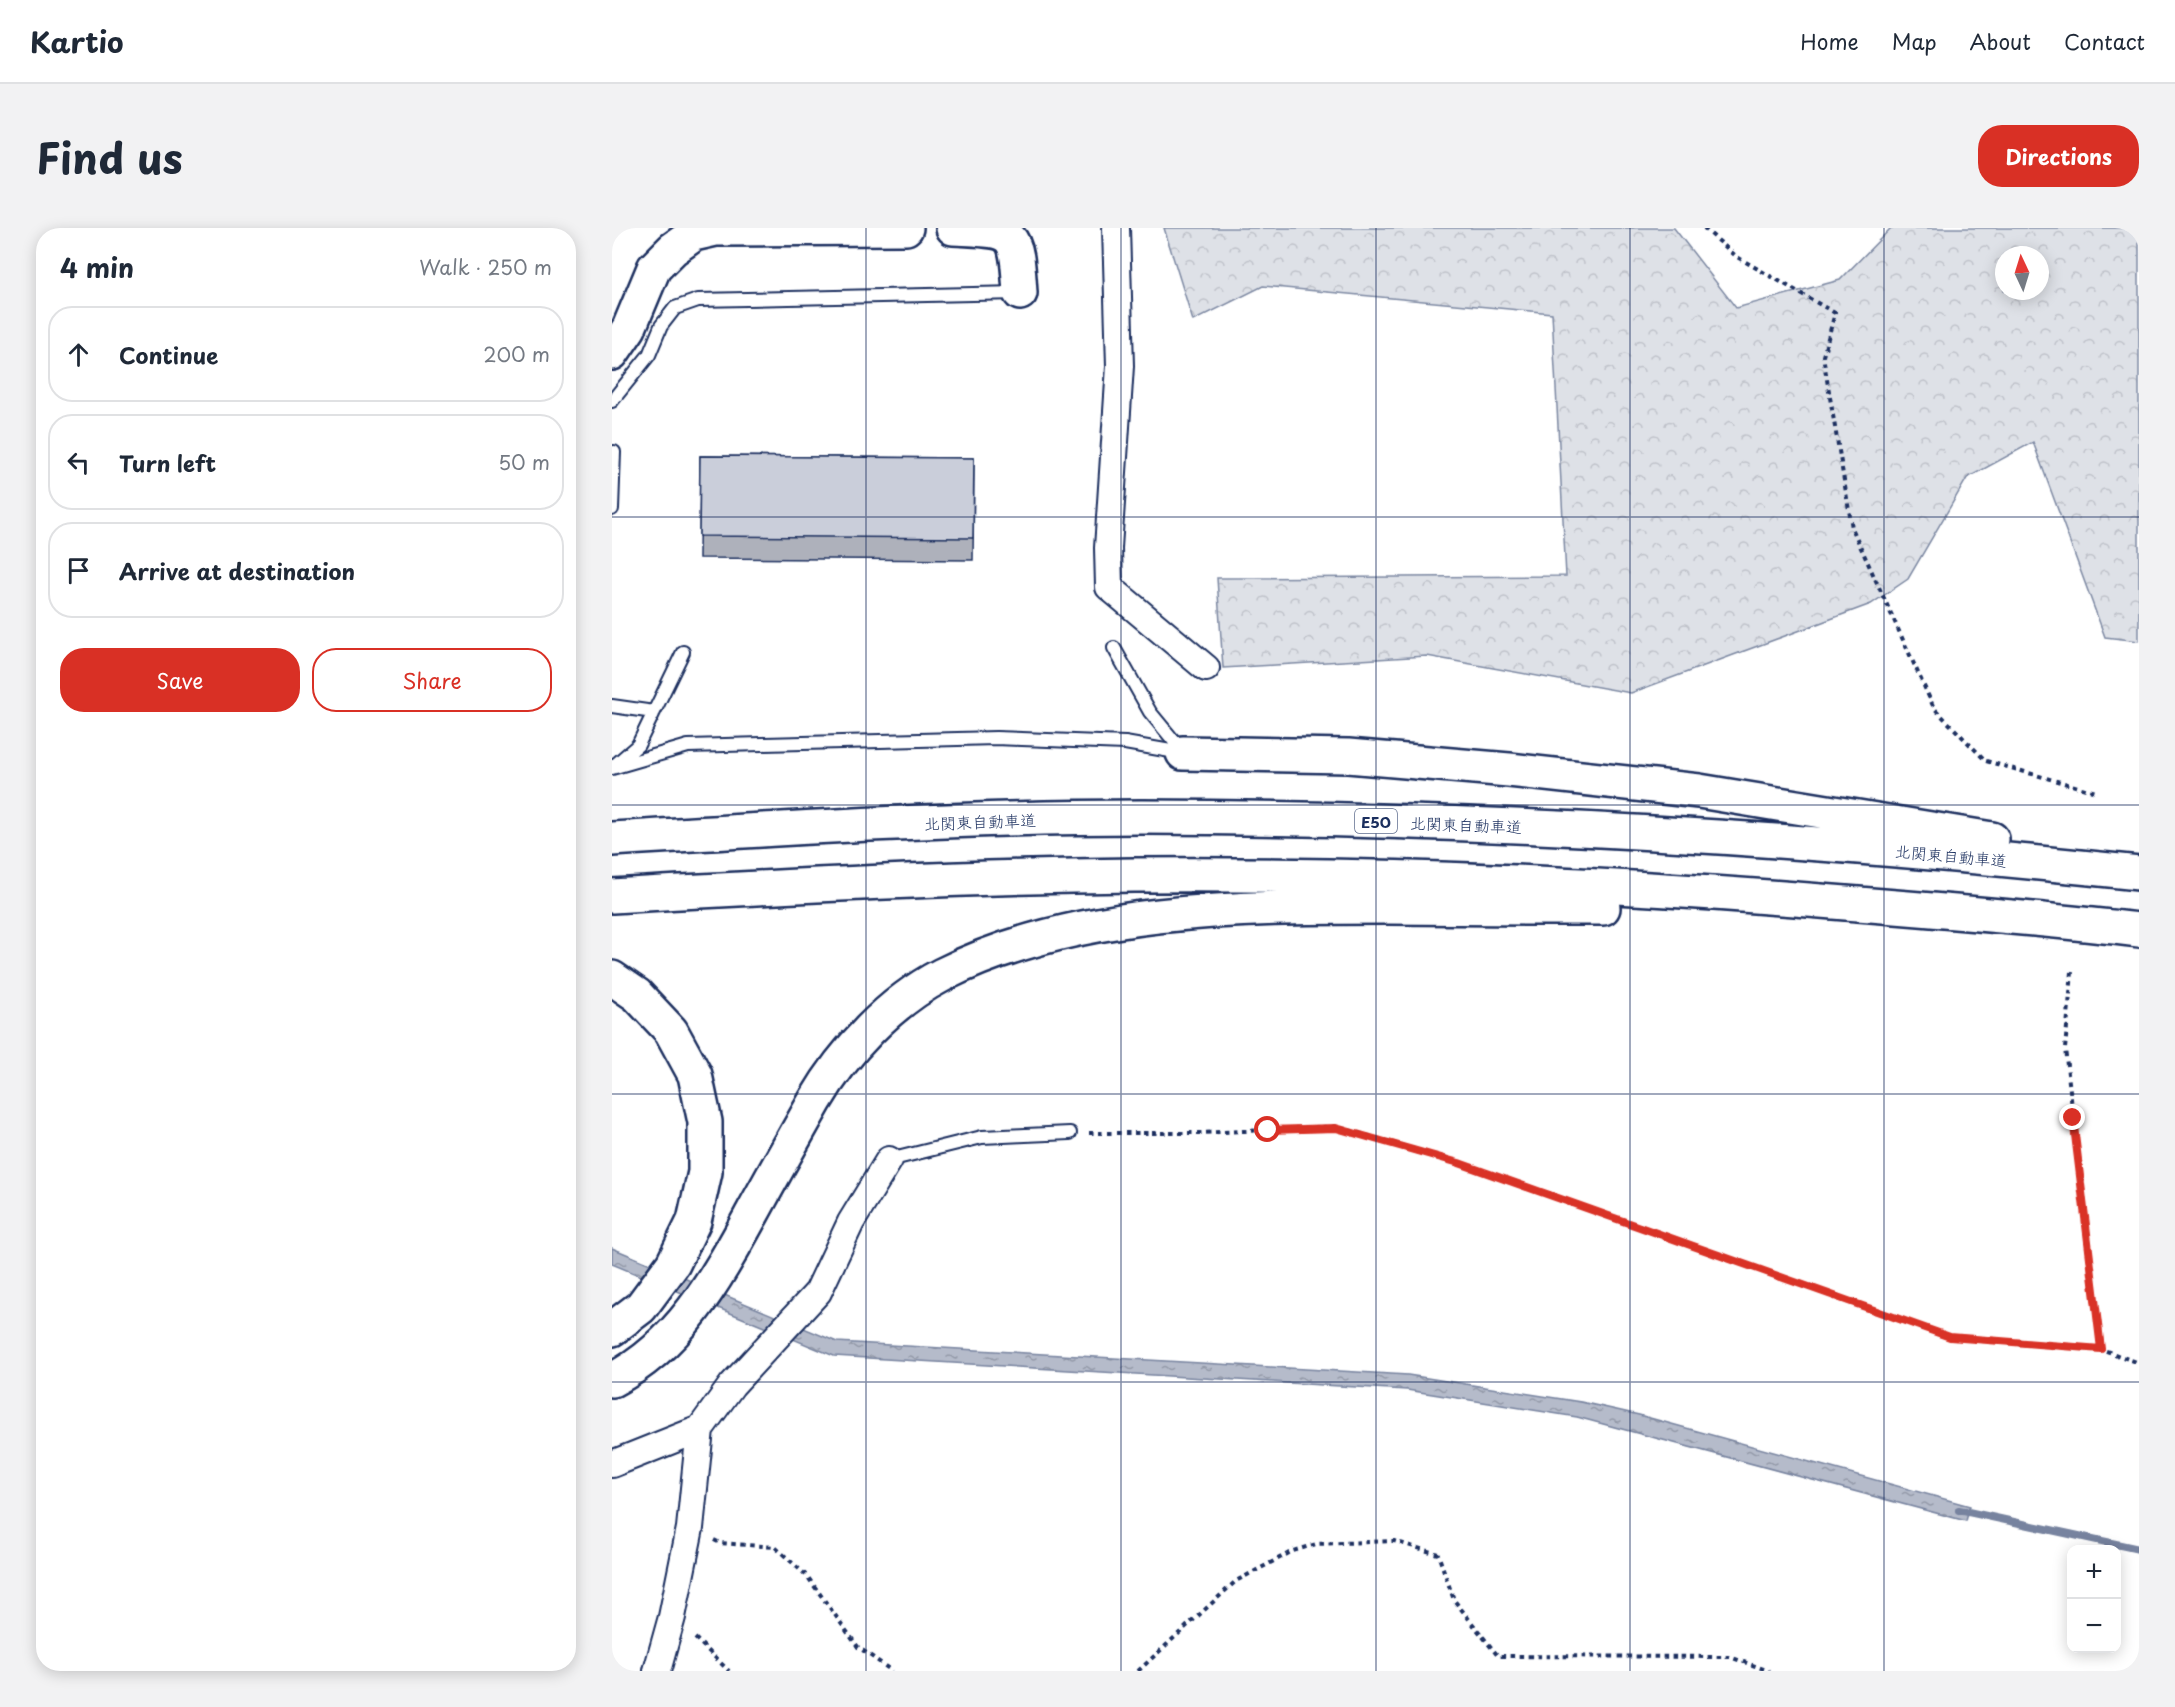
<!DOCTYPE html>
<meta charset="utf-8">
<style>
:root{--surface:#fff;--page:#f2f2f3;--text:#1f2937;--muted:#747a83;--line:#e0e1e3;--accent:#d93025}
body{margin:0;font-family:"Playpen Sans","Klee One",sans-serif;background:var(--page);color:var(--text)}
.controls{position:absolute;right:18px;bottom:18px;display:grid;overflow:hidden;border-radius:12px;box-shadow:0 3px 15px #0003}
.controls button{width:54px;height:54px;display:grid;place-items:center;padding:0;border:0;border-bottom:2px solid var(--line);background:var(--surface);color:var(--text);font:30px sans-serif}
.compass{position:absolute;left:1383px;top:18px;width:54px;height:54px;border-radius:50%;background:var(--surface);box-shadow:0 3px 15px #0003;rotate:356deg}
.stop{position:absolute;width:18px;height:18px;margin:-14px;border:4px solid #d93025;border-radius:50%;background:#fff}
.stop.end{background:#d93025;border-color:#fff;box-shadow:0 2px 6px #0008}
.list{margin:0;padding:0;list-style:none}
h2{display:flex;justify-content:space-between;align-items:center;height:78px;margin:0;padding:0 24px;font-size:26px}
h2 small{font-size:20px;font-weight:400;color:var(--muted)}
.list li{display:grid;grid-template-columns:39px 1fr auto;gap:18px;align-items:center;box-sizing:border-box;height:96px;margin:0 12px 12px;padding:0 12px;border:2px solid var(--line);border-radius:24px}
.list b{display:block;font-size:22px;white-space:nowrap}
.list em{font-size:20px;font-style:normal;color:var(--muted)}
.actions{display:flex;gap:12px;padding:18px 24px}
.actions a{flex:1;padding:14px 0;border:2px solid var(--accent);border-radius:24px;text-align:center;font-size:21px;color:var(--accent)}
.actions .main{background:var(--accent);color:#fff}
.icon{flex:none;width:33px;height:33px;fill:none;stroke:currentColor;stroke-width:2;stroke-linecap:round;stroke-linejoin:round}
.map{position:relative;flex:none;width:1527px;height:1443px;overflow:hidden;border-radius:24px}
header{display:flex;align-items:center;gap:36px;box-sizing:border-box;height:84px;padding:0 30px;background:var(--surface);border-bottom:2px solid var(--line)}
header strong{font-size:28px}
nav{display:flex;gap:33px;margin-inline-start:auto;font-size:21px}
.intro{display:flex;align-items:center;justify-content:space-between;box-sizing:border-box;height:144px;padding:0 36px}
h1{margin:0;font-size:42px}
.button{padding:15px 27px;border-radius:24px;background:var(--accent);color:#fff;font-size:21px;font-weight:700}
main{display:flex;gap:36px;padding:0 36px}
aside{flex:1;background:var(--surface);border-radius:24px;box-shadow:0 3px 15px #0003}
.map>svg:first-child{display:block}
.forest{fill:url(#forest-crowns);stroke:#7c88a2;stroke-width:1.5;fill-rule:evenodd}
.water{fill:url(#water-ripples);stroke:#77839f;stroke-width:1.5}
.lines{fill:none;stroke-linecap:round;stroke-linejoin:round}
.stream{stroke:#77839f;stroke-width:8}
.lane-casing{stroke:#1b2f5e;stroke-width:16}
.street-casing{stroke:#1b2f5e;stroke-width:30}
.highway-casing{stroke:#1b2f5e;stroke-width:38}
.path{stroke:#1b2f5e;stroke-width:4;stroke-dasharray:4.5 4.5;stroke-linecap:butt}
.lane{stroke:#fff;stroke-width:12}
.street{stroke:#fff;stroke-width:26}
.highway{stroke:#fff;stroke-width:33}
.wall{fill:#aeb1bb;stroke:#1b2f5e;stroke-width:1.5}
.building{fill:#caceda;stroke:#1b2f5e;stroke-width:1.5}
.route{stroke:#d93025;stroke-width:8}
.grid{fill:none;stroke:#1b2f5e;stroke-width:1.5;stroke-opacity:0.55}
.labels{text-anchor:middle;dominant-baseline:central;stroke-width:6;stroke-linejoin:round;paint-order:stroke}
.shield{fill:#fff;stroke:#5f6d8e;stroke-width:1.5}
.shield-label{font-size:15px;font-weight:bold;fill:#1b2f5e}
.street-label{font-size:16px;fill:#1b2f5e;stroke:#fff}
</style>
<header>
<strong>Kartio</strong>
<nav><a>Home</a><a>Map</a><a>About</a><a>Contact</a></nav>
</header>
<div class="intro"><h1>Find us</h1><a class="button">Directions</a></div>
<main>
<aside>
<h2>4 min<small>Walk · 250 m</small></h2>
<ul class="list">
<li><svg class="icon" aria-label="ahead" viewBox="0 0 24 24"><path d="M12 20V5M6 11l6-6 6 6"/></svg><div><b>Continue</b></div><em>200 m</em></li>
<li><svg class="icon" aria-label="left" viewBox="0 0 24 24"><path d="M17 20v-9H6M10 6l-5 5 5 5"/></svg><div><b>Turn left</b></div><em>50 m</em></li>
<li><svg class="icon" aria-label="arrive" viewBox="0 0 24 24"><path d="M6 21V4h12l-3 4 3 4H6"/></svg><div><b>Arrive at destination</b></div></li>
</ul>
<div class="actions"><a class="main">Save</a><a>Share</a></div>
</aside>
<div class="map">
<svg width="1527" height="1443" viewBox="0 0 1527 1443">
<defs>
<pattern id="forest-crowns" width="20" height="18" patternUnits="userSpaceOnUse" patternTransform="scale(1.5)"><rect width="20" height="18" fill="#dee1e7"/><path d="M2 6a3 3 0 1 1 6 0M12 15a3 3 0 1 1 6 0" fill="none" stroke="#bec1c9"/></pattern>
<pattern id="water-ripples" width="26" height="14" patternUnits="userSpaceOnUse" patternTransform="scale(1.5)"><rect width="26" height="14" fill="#b5bbca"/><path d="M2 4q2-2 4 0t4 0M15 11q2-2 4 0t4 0" fill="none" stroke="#9298a7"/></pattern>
</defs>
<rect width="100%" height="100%" fill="#fff"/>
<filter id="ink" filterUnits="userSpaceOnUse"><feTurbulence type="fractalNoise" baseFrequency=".0167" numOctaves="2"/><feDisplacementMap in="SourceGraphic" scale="12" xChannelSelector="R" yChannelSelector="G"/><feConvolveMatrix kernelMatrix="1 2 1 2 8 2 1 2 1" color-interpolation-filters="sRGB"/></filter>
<g filter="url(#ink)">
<path class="forest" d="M552,0H1062L1124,80L1228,52L1279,0H1527V413L1493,409L1421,214L1355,250L1296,351L1259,376L1019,465L815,428L611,440L605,350L954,348L940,85L651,58L581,93ZM1392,27H1428V63H1392Z"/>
<path class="water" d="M0,1020L225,1114L796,1147L969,1174L1027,1187L1358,1278L1354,1293L965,1189L795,1162L222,1128L0,1036Z"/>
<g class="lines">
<path class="stream" d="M1347,1282L1527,1321"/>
<defs>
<path id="lane" d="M0,173L37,127L49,98L63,80L86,72L407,65
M0,281L2,224
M502,420L538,484L571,524
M0,478L42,484
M3,537L26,517L71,424
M0,540L76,518L384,510L513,515L570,525
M277,932L370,909L458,905"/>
<path id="street" d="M504,0L508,138L496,320L497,359L594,440
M0,1236L88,1201
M45,1443L60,1389L78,1300L88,1201L120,1157L206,1064L239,994L277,932"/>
<path id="highway" d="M341,0C404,3 404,1 408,65
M0,125L17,100L42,40L61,21L82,6L104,1L294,0
M571,525L736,528L897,542L1087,563L1380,611
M0,611C176,600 353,589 530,589C863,590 1196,610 1527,645
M0,668C174,658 348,649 522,647C755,645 989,655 1221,674C1323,682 1425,690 1527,702
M0,750L25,767L59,803L83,847L93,894V944L82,993L61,1036L29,1079L0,1101
M0,1152C69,1117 105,1049 141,984C161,947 182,910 203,873C232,823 278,774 330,747C463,680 628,679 774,679C846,680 919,680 991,680"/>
</defs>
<use href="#lane" class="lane-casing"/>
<use href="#street" class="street-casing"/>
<use href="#highway" class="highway-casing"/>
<path class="path" d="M1092,0L1125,29L1223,85L1211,128L1240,300L1322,480L1374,533L1484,564
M1460,744L1453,821L1489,1121
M477,905H587L724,899L847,935L1338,1109L1489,1121L1527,1135
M102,1312L108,1315L163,1319L195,1348L246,1419L280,1443
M83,1410L117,1443
M526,1443L624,1353L681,1323L704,1316L782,1313L826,1326L842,1372L886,1428L1118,1429L1157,1443"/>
<use href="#lane" class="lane"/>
<use href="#street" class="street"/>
<use href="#highway" class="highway"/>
</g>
<path class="wall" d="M88,228L362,230L361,332L87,330Z"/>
<path class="building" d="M88,228L362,230L361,310L87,308Z"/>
</g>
<g class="lines" filter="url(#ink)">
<path class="route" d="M656,902L724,900L847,935L1338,1109L1489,1121L1461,890"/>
</g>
<path class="grid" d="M254,0V1443M509,0V1443M764,0V1443M1018,0V1443M1272,0V1443M0,289H1527M0,577H1527M0,866H1527M0,1154H1527"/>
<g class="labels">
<rect class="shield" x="743" y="581" width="42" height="24" rx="4.5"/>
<g class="shield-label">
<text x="764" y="593">E50</text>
</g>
<g class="street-label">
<text transform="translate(368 593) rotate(-2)">北関東自動車道</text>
<text transform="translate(854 596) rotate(2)">北関東自動車道</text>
<text transform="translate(1339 627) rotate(5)">北関東自動車道</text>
</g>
</g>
</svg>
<div class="controls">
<button>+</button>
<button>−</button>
</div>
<svg class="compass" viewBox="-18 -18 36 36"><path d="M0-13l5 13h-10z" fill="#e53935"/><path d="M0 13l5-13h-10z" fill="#747a83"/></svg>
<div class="stop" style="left:656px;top:902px"></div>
<div class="stop end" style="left:1461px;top:890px"></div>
</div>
</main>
